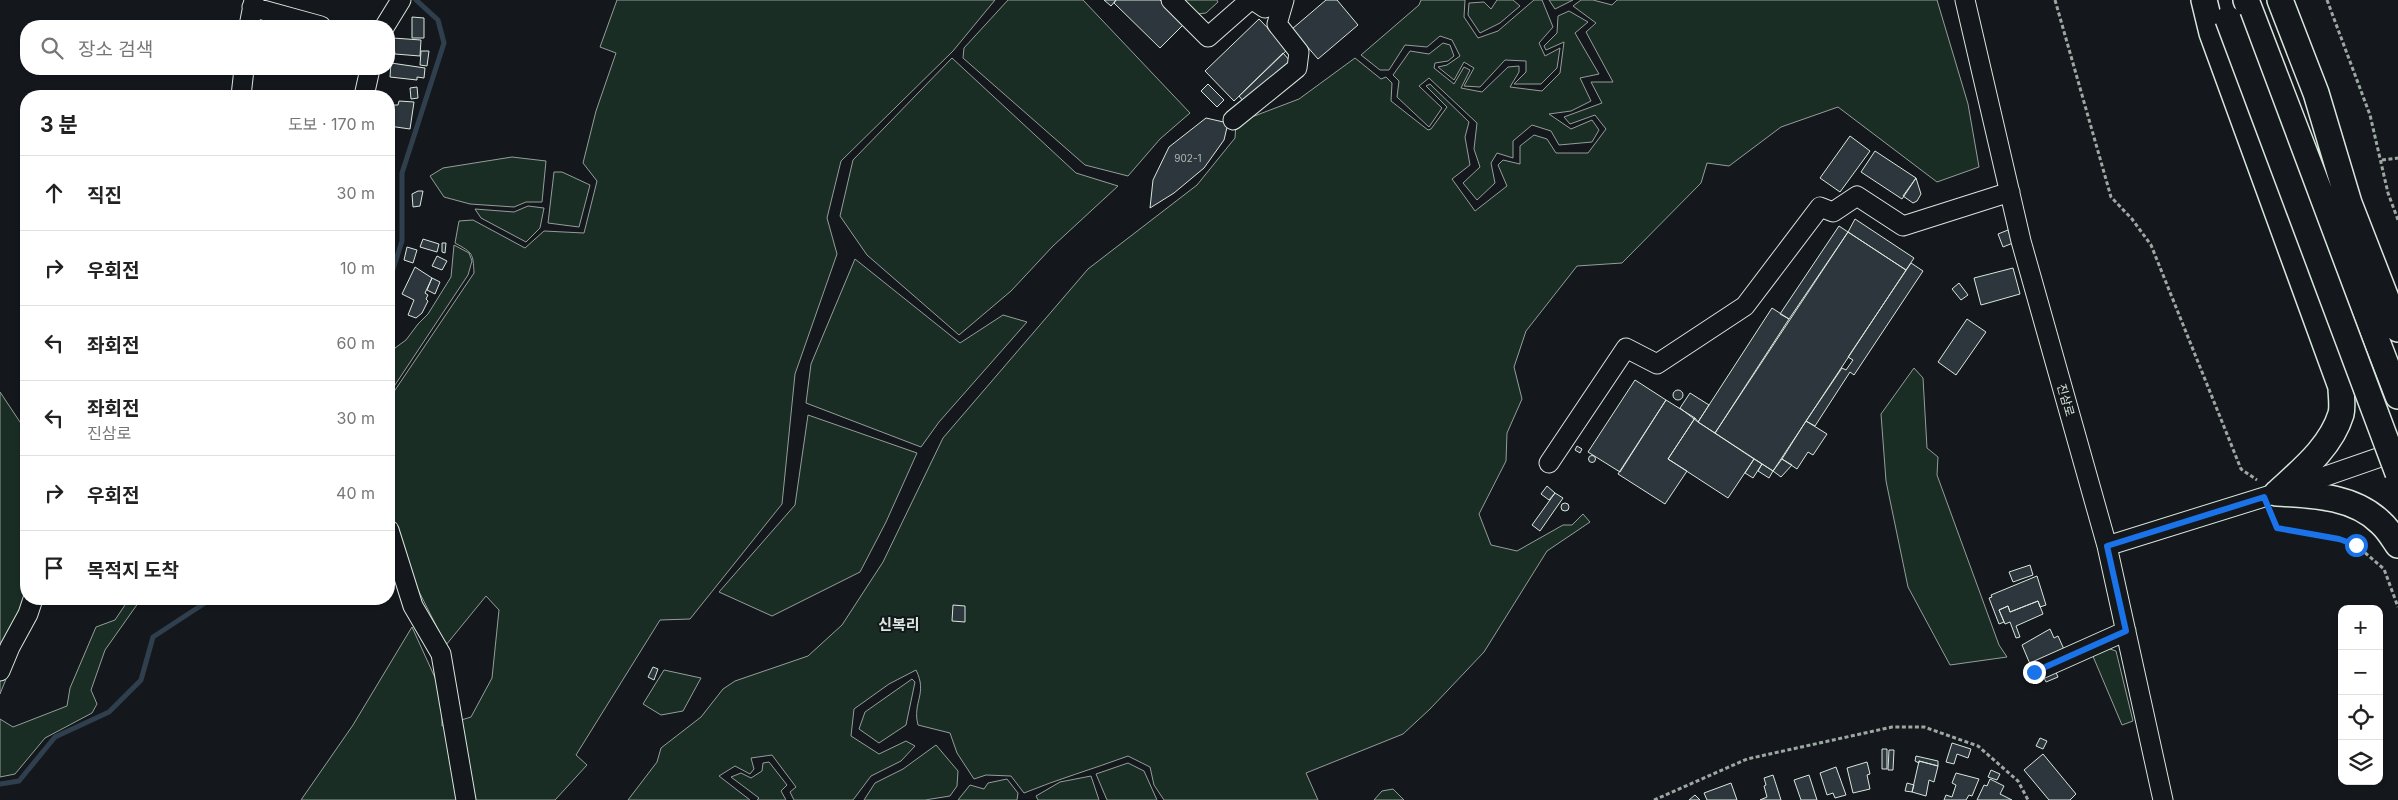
<!DOCTYPE html>
<html lang="ko">
<meta charset="utf-8">
<style>
:root{--surface:#fff;--page:#f6f6f6;--text:#222;--muted:#767676;--line:#e0e0e0}
body{margin:0;font-family:Inter,"Noto Sans KR",sans-serif;background:var(--page);color:var(--text)}
.controls{position:absolute;right:15px;bottom:15px;display:grid;overflow:hidden;border-radius:10px;box-shadow:0 1px 4px #0004}
.controls button{width:45px;height:45px;display:grid;place-items:center;padding:0;border:0;border-bottom:1px solid var(--line);background:var(--surface);color:var(--text);font:25px sans-serif}
.stop{position:absolute;width:15px;height:15px;margin:-11px;border:4px solid #1a73e8;border-radius:50%;background:#fff}
.stop.end{background:#1a73e8;border-color:#fff;box-shadow:0 1px 5px #0008}
.list{margin:0;padding:0;list-style:none}
h2{display:flex;justify-content:space-between;align-items:center;height:65px;margin:0;padding:0 20px;font-size:21px}
h2 small{font-size:16px;font-weight:400;color:var(--muted)}
.list li{display:grid;grid-template-columns:32px 1fr auto;gap:15px;align-items:center;box-sizing:border-box;height:75px;padding:0 20px;border-top:1px solid var(--line)}
.list b{display:block;font-size:19px;white-space:nowrap}
.list p{margin:0;font-size:16px;white-space:nowrap;color:var(--muted)}
.list em{font-size:16px;font-style:normal;color:var(--muted)}
.icon{flex:none;width:28px;height:28px;fill:none;stroke:currentColor;stroke-width:2;stroke-linecap:round;stroke-linejoin:round}
.map{position:relative;flex:none;width:2398px;height:800px;overflow:hidden}
.search{position:absolute;background:var(--surface);box-shadow:0 1px 4px #0004;left:20px;top:20px;width:375px;height:55px;display:flex;align-items:center;gap:12px;box-sizing:border-box;padding:0 18px;border-radius:20px;color:var(--muted);font-size:19px}
.panel{position:absolute;background:var(--surface);box-shadow:0 1px 4px #0004;left:20px;top:90px;width:375px;height:515px;border-radius:20px}
.map>svg:first-child{display:block}
.green{fill:#1a2d24;stroke:#939e99}
.lines{fill:none;stroke-linecap:round;stroke-linejoin:round}
.stream{stroke:#2f3f4d;stroke-width:5}
.building{fill:#2c363c;stroke:#d8e6dc}
.minor-casing{stroke:#d8e6dc;stroke-width:21}
.major-casing{stroke:#d8e6dc;stroke-width:28}
.path{stroke:#9da8a2;stroke-width:3;stroke-dasharray:4 2.5;stroke-linecap:butt}
.minor{stroke:#14181c;stroke-width:19}
.major{stroke:#14181c;stroke-width:25}
.major-bridge-casing{stroke:#d8e6dc;stroke-width:28;stroke-linecap:butt}
.major-bridge{stroke:#14181c;stroke-width:25}
.route{stroke:#1a73e8;stroke-width:6}
.labels{text-anchor:middle;dominant-baseline:central;stroke-width:4;stroke-linejoin:round;paint-order:stroke}
.number-label{font-size:10px;fill:#adbab4}
.street-label{font-size:12px;fill:#d8e6dc;stroke:#14181c}
.quarter-label{font-size:15px;font-weight:bold;fill:#d8e6dc;stroke:#14181c}
</style>
<div class="map">
<svg width="2398" height="800" viewBox="0 0 2398 800">
<rect width="100%" height="100%" fill="#14181c"/>
<path class="green" d="M617,0H995L953,51L841,161L827,218L837,254L795,374L782,504L690,619L660,620L576,755L587,765L555,800H301L353,725L412,627L442,693V726L471,717L492,678L499,610L486,596L446,645L403,560L389,505V399L474,273C473,253 473,253 455,243L459,221L473,220L525,248L544,231L584,233L597,181L583,163L596,111L616,53L600,47Z
M1008,0H1083L1190,113L1160,139L1128,176L1085,165L963,58L964,48Z
M1183,0H1217L1218,2L1206,13L1197,14Z
M1421,0H1465L1464,17L1478,38L1498,31L1534,0H1542L1553,27L1539,43L1545,56L1560,48L1557,68L1541,84H1514L1526,72V61L1505,60L1480,87L1464,86L1474,68L1464,62L1454,80L1438,67L1447,65L1460,56L1452,40L1440,36L1427,47L1405,45L1389,70H1380L1361,55L1419,5Z
M1497,0H1513L1520,6L1500,23L1480,33L1468,15L1469,3L1484,2L1491,9Z
M1549,0H1573L1555,9Z
M1581,0H1593L1612,5L1617,0H1937L1968,104L1979,167L1937,182L1838,107L1781,127L1729,166L1707,163L1701,183L1622,263L1577,266L1526,331L1514,367L1522,399L1507,433L1506,461L1479,514L1491,545L1517,551L1563,525H1572L1583,514L1590,522L1547,551L1484,652L1430,709L1403,734L1306,773L1318,800H1164L1154,785L1150,767L1128,756C1093,769 1058,779 1024,793L1011,776L986,775L974,779L957,753L950,733L918,725C912,702 928,694 916,670L889,684L854,709L851,736L879,754L906,741L915,746L901,761L871,776L853,800H794L790,792L796,787L772,755L751,758L754,769L750,774L735,766L719,776L750,800H628L657,762L661,748L701,717L723,689L735,681L808,656L842,625L883,562L943,438L1088,269L1197,185L1235,138L1236,123L1299,99L1355,58L1381,79L1386,77L1392,83L1391,101L1428,130L1431,129L1447,107L1426,86L1430,84L1469,122L1465,137L1470,165L1452,179L1475,211L1507,186L1498,165L1503,160L1520,164V146L1534,135L1547,139L1556,153H1588L1606,129L1595,115L1570,124L1564,117L1602,103L1591,82H1613L1586,32L1596,23L1573,6Z
M1569,11L1588,22L1575,33L1599,74L1580,78L1591,101L1571,111L1549,114L1571,129L1592,120L1599,130L1592,142L1559,145L1551,131L1532,125L1513,141V158L1497,153L1491,163L1495,183L1477,200L1463,183L1480,167L1474,149L1477,123L1429,78L1419,86L1442,108L1429,127L1397,97L1399,81L1393,75L1410,51L1429,54L1443,43L1450,45L1454,56L1448,61L1435,63L1434,68L1454,84L1464,67L1470,70L1461,88L1482,92L1508,67L1519,66V72L1510,87L1542,91L1560,73L1564,42L1546,50L1544,46L1557,33L1558,16Z
M952,58L1076,173L1118,186L1053,246L1011,291L959,335L867,255L840,216L853,160Z
M512,157L546,161L542,202H526L514,207L470,204L444,197L430,176L443,168Z
M554,172H562L590,185L579,227L548,223Z
M528,206L544,208L540,228L526,242L481,218L475,209L514,212Z
M454,245L469,253L472,261L468,275L389,394V358L395,348L406,340L418,324L428,314L451,277Z
M855,259L960,343L1003,315L1027,322L939,422L921,447L806,403L811,364Z
M1914,368L1923,378L1927,448L1938,457L1937,475L1999,645L2007,657L1950,665L1908,587L1886,481L1881,414Z
M0,392L24,428L26,476V599L33,612L0,694Z
M808,415L917,453L886,522L860,572L772,616L719,592L795,505Z
M129,599H141L105,650L91,690L97,704L92,713L45,738L15,774L0,777V719L13,727L67,706L70,688L96,627L115,620Z
M2107,648L2116,651L2133,721L2122,725L2092,654Z
M664,670L701,678L683,711L661,715L643,704Z
M912,679L915,682L906,725L879,743L859,729L865,712Z
M936,745L958,771L957,786L950,796L925,800H864L875,783L903,769Z
M769,762L787,785L781,791L786,800H757L759,798L731,777L741,773L751,778L762,771L763,763Z
M1128,763L1144,771L1157,800H1107L1096,774Z
M1091,776L1099,800H1038L1036,796L1060,782Z
M1007,779L1018,793L1017,800H958L970,785L984,789L988,783Z
M1393,789L1404,800H1374L1382,791Z"/>
<g class="lines">
<path class="stream" d="M389,282L402,241V173L444,43L438,20L416,0
M0,784L19,781L55,737L109,712L141,680L153,637L211,599"/>
</g>
<path class="building" d="M1104,0H1116L1111,6Z
M1116,0H1160L1184,24L1160,48L1114,3Z
M1326,0H1337L1358,25L1318,59L1292,29Z
M412,17L424,18V38H412Z
M1259,19L1288,49L1234,101L1205,71Z
M263,23L292,25V26H263Z
M393,38L421,40L420,56L395,54Z
M421,51H429L427,66L420,65Z
M1283,53L1290,61L1244,102L1239,96Z
M391,63L425,68L424,78L417,77V80L390,77Z
M1208,84L1224,100L1217,107L1201,91Z
M417,87L418,98L411,99L410,88Z
M399,101L414,102L410,129L389,126V110H391V105H398Z
M1206,118L1228,123L1224,140L1204,168L1174,193L1150,208L1153,180L1169,147Z
M1850,136L1870,151L1840,192L1820,178Z
M1875,151L1916,178L1902,199L1861,172Z
M1916,178L1921,194L1917,201L1913,203L1903,196Z
M418,191H423L420,206L413,207L412,194Z
M1855,219L1914,258L1906,270L1848,232Z
M1839,226L1848,232L1789,319L1780,314Z
M2008,230L2013,243L2003,247L1998,234Z
M1848,232L1906,270L1773,471L1715,433Z
M423,239L439,244L437,252L420,247Z
M442,243H446L445,253L442,252Z
M407,247L417,250L413,263L404,260Z
M437,256L447,261L442,270L432,266Z
M1911,263L1923,271L1854,375L1850,372L1815,426L1806,421L1842,368L1846,370L1853,360L1848,357Z
M415,267L432,278L425,293L428,295L426,299L428,301L422,313L416,318L408,315L414,300L402,294Z
M2013,268L2020,294L1981,305L1974,278Z
M432,278L440,282L435,294L427,290Z
M1959,283L1968,295L1961,300L1952,289Z
M1772,308L1789,319L1715,433L1698,422Z
M1967,319L1986,332L1956,375L1938,362Z
M1635,380L1666,400L1620,472L1588,452Z
M1673 395a5 5 0 1 1 10 0a5 5 0 1 1-10 0Z
M1690,393L1709,405L1698,422L1680,408Z
M1666,400L1695,418L1668,459L1687,471L1665,504L1618,474Z
M1695,418L1698,422L1754,459L1728,498L1668,459Z
M1806,421L1827,434L1813,455L1808,452L1797,469L1782,459Z
M1577,446L1582,449L1580,453L1575,450Z
M1588.5 459a3.5 3.5 0 1 1 7 0a3.5 3.5 0 1 1-7 0Z
M1754,459L1762,464L1753,478L1745,473Z
M1782,459L1792,465L1781,477L1773,471Z
M1762,464L1773,471L1769,478L1758,471Z
M1547,486L1555,493L1549,500L1541,494Z
M1555,493L1563,498L1540,531L1532,525Z
M1561 507a4 4 0 1 1 8 0a4 4 0 1 1-8 0Z
M2030,565L2033,575L2013,582L2009,572Z
M2037,576L2046,605L2040,607L2038,601L2010,612L2008,606L1999,610L2004,622L1999,624L1989,598L1992,597L1991,595Z
M2038,601L2043,614L2016,626L2020,637L2016,638L2010,622L2005,624L1999,610L2008,606L2010,612Z
M953,605L965,606V622L952,621Z
M2050,629L2054,638L2058,636L2067,656L2030,664L2022,645Z
M653,667L658,669L654,680L648,677Z
M2054,668L2058,677L2046,682L2042,674Z
M2040,738L2047,741L2043,749L2036,746Z
M1952,743L1971,749L1968,758L1957,754L1954,764L1946,762Z
M1882,749H1887V769H1882Z
M1889,750H1894L1893,770H1888Z
M2043,754L2076,794L2070,800H2049L2024,770Z
M1916,756L1938,761V766L1919,761V763L1915,761Z
M1919,761L1938,766L1934,782L1929,780L1926,796L1912,792Z
M1867,762L1870,774L1867,775L1870,789L1853,793L1847,768Z
M1836,767L1846,795L1835,798L1833,793L1827,795L1820,773Z
M1991,770L2000,774L1997,780L1988,777Z
M1956,773L1979,779L1972,796L1969,795L1966,800H1944L1946,795L1952,797L1956,785L1952,783Z
M1773,775L1781,800H1760L1767,797L1764,786L1766,785L1764,778Z
M1809,775L1817,800H1801L1794,780Z
M1990,779L2004,786L2000,794L2012,800H1977L1984,785L1987,786Z
M1731,783L1737,800H1707L1704,793Z
M1907,783L1914,785L1912,792L1905,791Z
M1695,795L1700,800H1689Z"/>
<g class="lines">
<defs>
<path id="minor" d="M1171,0L1208,37L1250,0
M1253,0L1265,8L1274,0
M1965,0L2021,241L2107,546L2163,800
M252,7L321,26
M249,26L254,0
M385,26L401,0
M241,96L244,69
M364,96L370,69
M1233,120L1297,68L1299,52L1277,24L1284,0
M1549,463L1626,348L1657,364L1745,306L1820,207L1833,212L1857,196L1903,226L2010,192
M389,530L413,606L441,654L466,800
M2107,546L2277,493L2398,451
M0,671L10,647L28,614L33,599
M2034,672L2126,631"/>
<path id="major" d="M2204,0L2212,33L2341,387C2341,395 2343,406 2341,414C2331,447 2301,471 2277,493
M2246,0L2398,396
M2280,0L2316,93L2349,203L2398,329
M2277,493C2313,495 2354,496 2381,523C2388,529 2393,538 2398,545"/>
</defs>
<use href="#minor" class="minor-casing"/>
<use href="#major" class="major-casing"/>
<path class="path" d="M2055,0L2111,197L2132,219L2151,245L2241,469L2257,480
M2327,0L2370,115L2388,193L2398,220
M2382,160L2398,158
M2270,511L2277,527L2339,539L2356,545L2384,569L2398,607
M1654,800L1747,759L1892,727H1924L1978,746L2018,781L2028,800"/>
<use href="#minor" class="minor"/>
<use href="#major" class="major"/>
<defs>
<path id="major-bridge" d="M2228,19L2398,473"/>
</defs>
<use href="#major-bridge" class="major-bridge-casing"/>
<use href="#major-bridge" class="major-bridge"/>
</g>
<g class="lines">
<path class="route" d="M2034,672L2126,631L2107,546L2264,497L2277,528L2339,539L2356,545"/>
</g>
<g class="labels">
<g class="number-label">
<text x="1188" y="158">902-1</text>
</g>
<g class="street-label">
<text transform="translate(2066 400) rotate(74)">진삼로</text>
</g>
<g class="quarter-label">
<text x="899" y="624">신복리</text>
</g>
</g>
</svg>
<div class="controls">
<button>+</button>
<button>−</button>
<button><svg class="icon" aria-label="locate" viewBox="0 0 24 24"><circle cx="12" cy="12" r="6"/><path d="M12 2v4M12 18v4M2 12h4M18 12h4"/></svg></button>
<button><svg class="icon" aria-label="layers" viewBox="0 0 24 24"><path d="M12 4l9 5-9 5-9-5zM3 14l9 5 9-5"/></svg></button>
</div>
<div class="stop" style="left:2356px;top:545px"></div>
<div class="stop end" style="left:2034px;top:672px"></div>
<div class="search"><svg class="icon" aria-label="search" viewBox="0 0 24 24"><circle cx="10" cy="10" r="6"/><path d="M15 15l6 6"/></svg>장소 검색</div>
<section class="panel">
<h2>3 분<small>도보 · 170 m</small></h2>
<ul class="list">
<li><svg class="icon" aria-label="ahead" viewBox="0 0 24 24"><path d="M12 20V5M6 11l6-6 6 6"/></svg><div><b>직진</b></div><em>30 m</em></li>
<li><svg class="icon" aria-label="right" viewBox="0 0 24 24"><path d="M7 20v-9h11M14 6l5 5-5 5"/></svg><div><b>우회전</b></div><em>10 m</em></li>
<li><svg class="icon" aria-label="left" viewBox="0 0 24 24"><path d="M17 20v-9H6M10 6l-5 5 5 5"/></svg><div><b>좌회전</b></div><em>60 m</em></li>
<li><svg class="icon" aria-label="left" viewBox="0 0 24 24"><path d="M17 20v-9H6M10 6l-5 5 5 5"/></svg><div><b>좌회전</b><p>진삼로</p></div><em>30 m</em></li>
<li><svg class="icon" aria-label="right" viewBox="0 0 24 24"><path d="M7 20v-9h11M14 6l5 5-5 5"/></svg><div><b>우회전</b></div><em>40 m</em></li>
<li><svg class="icon" aria-label="arrive" viewBox="0 0 24 24"><path d="M6 21V4h12l-3 4 3 4H6"/></svg><div><b>목적지 도착</b></div></li>
</ul>
</section>
</div>
